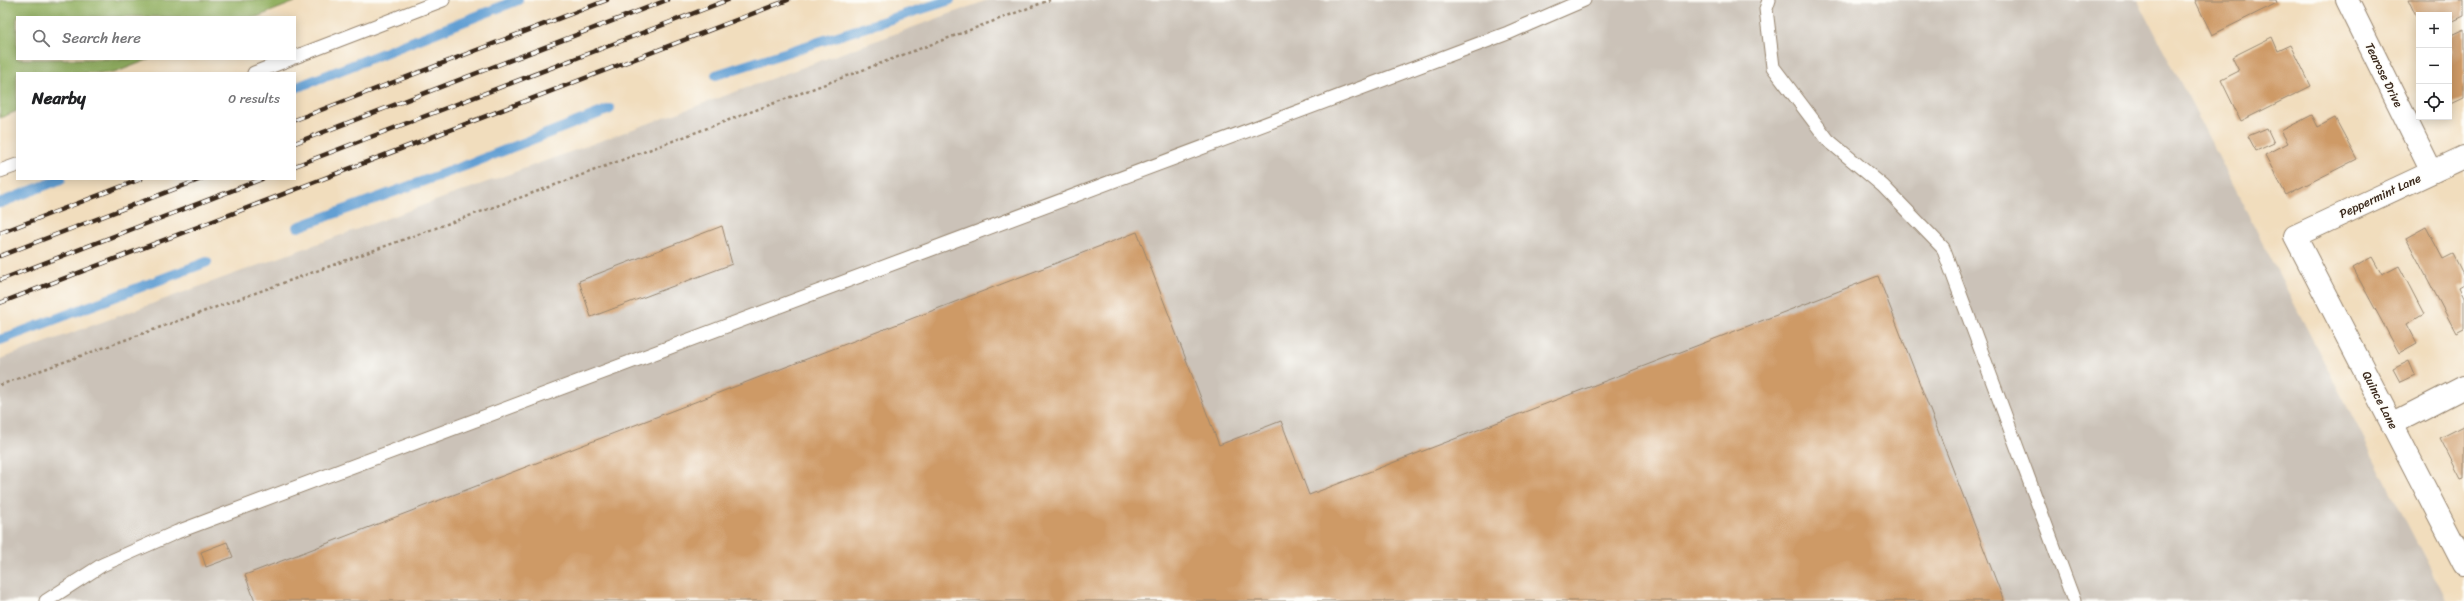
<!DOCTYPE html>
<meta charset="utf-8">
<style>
:root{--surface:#fff;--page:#f2f2f2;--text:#202124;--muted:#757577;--line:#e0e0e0}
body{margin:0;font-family:Sriracha,sans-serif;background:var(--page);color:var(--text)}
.controls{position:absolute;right:12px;top:12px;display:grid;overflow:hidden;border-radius:0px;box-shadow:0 2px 10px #0003}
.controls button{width:36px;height:36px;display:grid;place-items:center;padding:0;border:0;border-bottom:1px solid var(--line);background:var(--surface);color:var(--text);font:20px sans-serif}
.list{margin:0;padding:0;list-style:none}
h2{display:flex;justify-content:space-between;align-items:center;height:52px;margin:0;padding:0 16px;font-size:17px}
h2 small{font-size:13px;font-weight:400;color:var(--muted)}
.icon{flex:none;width:22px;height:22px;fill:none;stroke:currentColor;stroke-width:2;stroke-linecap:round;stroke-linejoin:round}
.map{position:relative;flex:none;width:2464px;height:601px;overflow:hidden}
.search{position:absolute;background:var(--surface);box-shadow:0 2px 10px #0003;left:16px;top:16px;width:280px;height:44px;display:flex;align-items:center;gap:10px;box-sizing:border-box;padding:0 14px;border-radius:0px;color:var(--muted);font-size:15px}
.panel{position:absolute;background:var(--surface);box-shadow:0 2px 10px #0003;left:16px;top:72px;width:280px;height:108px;border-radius:0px}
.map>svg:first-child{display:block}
.industrial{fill:#cbc2b8}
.forest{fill:#93b062;stroke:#676d40}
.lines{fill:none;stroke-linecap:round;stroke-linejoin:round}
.stream{stroke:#629fd3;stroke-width:10}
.building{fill:#ce9a66}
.service-casing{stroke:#96846e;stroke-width:15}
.minor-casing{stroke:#96846e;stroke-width:24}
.path{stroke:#96846e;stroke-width:2.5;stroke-dasharray:3 3;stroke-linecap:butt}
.service{stroke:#fff;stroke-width:13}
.minor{stroke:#fff;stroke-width:22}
.rail-casing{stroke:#3b2a1e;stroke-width:4.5}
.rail{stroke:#fdfcf7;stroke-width:3;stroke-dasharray:9;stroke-linecap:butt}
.labels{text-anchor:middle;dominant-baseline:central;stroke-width:3;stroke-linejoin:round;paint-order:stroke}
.street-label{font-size:12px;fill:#3b2a1e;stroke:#fdfcf7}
</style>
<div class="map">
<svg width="2464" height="601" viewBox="0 0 2464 601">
<rect width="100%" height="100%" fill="#fdfcf7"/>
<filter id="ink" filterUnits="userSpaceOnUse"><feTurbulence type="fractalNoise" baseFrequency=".025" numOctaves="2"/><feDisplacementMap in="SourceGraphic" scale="8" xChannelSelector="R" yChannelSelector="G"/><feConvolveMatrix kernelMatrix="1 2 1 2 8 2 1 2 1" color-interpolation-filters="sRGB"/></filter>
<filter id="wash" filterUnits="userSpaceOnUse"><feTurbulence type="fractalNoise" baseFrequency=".012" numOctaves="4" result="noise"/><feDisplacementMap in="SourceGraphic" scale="16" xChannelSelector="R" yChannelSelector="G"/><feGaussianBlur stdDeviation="0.9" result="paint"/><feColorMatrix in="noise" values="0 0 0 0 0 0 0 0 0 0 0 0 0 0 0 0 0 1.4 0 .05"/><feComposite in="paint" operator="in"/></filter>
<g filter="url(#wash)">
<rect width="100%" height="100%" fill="#f1ddbd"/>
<path class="industrial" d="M988,0H2138L2447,601H0V359Z"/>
<path class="forest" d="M0,0H300L257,17H17V59H150L114,73H17V111L0,118Z"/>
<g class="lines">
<path class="stream" d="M716,75L950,0
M295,88L518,0
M0,203L61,179
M298,227L467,165L610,109
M0,340L207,262"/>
</g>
<g id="blocks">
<path class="building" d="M2195,0H2276L2277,3L2212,35Z
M2409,0H2464V16L2449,23V15H2419V22Z
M2464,29V98L2449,105V54L2453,52L2449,44V36Z
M2272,37L2278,51L2291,45L2311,86L2241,121L2221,80L2239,71L2232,57Z
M2312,115L2318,127L2335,118L2357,159L2286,195L2265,155L2288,143L2281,131Z
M2267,128L2274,143L2256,151L2248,136Z
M722,226L732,264L591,317L579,281Z
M2426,227L2443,259L2453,254L2464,276V284L2459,287L2464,298V329L2456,333L2406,238Z
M1137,232L1219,445L1281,421L1309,495L1878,276L2004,601H255L245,575Z
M2372,257L2382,275L2399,266L2424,314L2407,324L2417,343L2399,353L2353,268Z
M2409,361L2415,375L2400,382L2393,369Z
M2464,426V478L2461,479L2440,438Z
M227,542L233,557L206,567L201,552Z"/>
</g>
</g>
<g filter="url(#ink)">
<use href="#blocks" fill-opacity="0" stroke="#96846e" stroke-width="1"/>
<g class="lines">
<defs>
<path id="service" d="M1769,0L1766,9L1773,67L1828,140L1883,186L1943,248L2074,601
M295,57L443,0
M254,73L290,59
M0,171L17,165
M46,601L102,565L177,532L1508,33L1584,0"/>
<path id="minor" d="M2347,0L2432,172
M2464,157L2295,236L2464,564
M2392,424L2464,387"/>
</defs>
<use href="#service" class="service-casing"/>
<use href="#minor" class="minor-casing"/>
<path class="path" d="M0,385L555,185L1050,0"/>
<use href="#service" class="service"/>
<use href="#minor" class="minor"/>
<defs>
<path id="rail" d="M295,120L607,0
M295,143L667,0
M295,166L728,0
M0,233L141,179
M0,256L201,179
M0,280L262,179
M0,303L788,0"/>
</defs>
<use href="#rail" class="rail-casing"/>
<use href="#rail" class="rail"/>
</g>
</g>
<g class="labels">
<g class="street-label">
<text transform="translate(2384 75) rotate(64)">Tearose Drive</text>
<text transform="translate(2380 196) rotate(-25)">Peppermint Lane</text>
<text transform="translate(2380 400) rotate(63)">Quince Lane</text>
</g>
</g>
</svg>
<div class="controls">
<button>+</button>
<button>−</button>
<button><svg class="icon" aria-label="locate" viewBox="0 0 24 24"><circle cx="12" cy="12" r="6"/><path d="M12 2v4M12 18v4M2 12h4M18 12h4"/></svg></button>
</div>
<div class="search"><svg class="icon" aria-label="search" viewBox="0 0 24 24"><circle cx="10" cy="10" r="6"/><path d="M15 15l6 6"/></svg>Search here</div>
<section class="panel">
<h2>Nearby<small>0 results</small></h2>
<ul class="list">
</ul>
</section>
</div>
